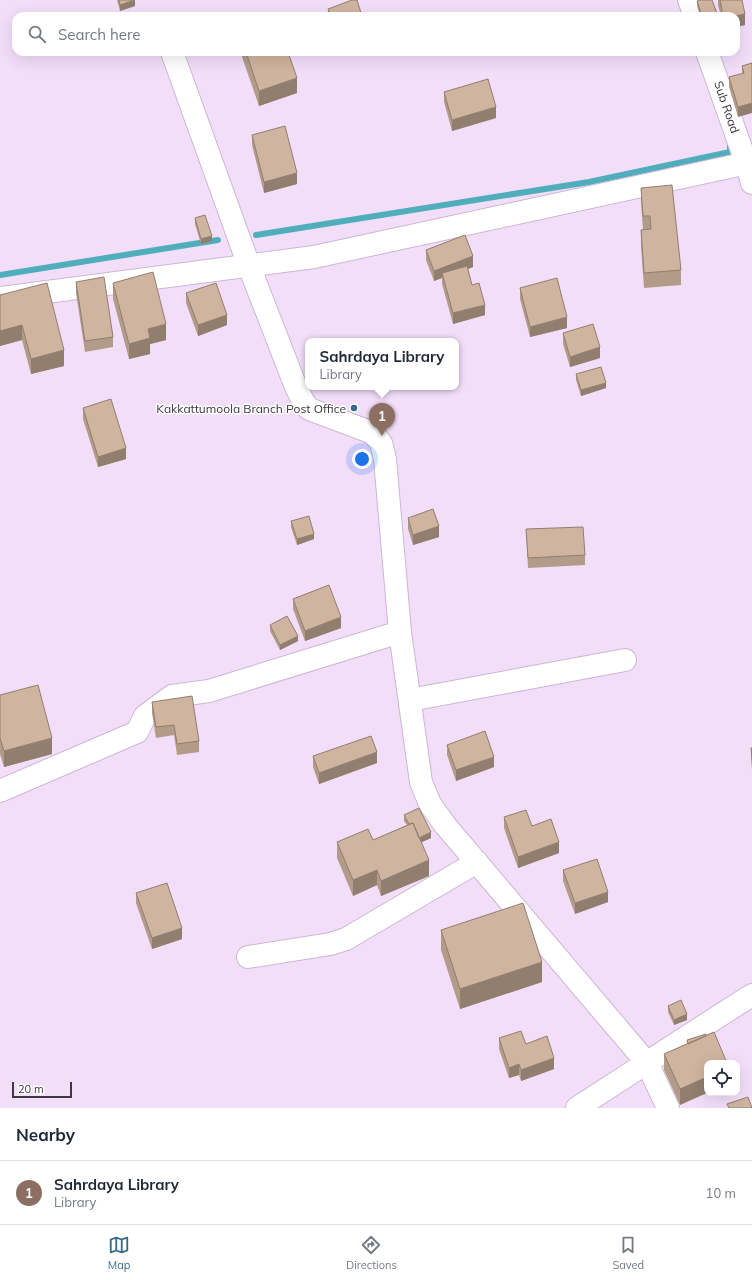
<!DOCTYPE html>
<style>
:root{--surface:#fff;--page:#f2f2f3;--text:#1f2937;--muted:#747a83;--line:#e0e1e3;--accent:#366b87}
body{margin:0;font-family:Mulish,sans-serif;background:var(--page);color:var(--text)}
.controls{position:absolute;right:12px;bottom:12px;display:grid;overflow:hidden;border-radius:8px;box-shadow:0 4px 16px #0002}
.controls button{width:36px;height:36px;display:grid;place-items:center;padding:0;border:0;border-bottom:1px solid var(--line);background:var(--surface);color:var(--text);font:20px sans-serif}
.scale{position:absolute;left:12px;bottom:10px;width:60px;box-sizing:border-box;padding-left:4px;border:2px solid #3e3640;border-top:0;font-size:11px;line-height:14px;white-space:nowrap;color:#3e3640;-webkit-text-stroke:3px #fff;paint-order:stroke}
.you{position:absolute;left:362px;top:459px;width:14px;height:14px;margin:-10px;border:3px solid #fff;border-radius:50%;background:#1a73e8;box-shadow:0 0 0 6px #1a73e833}
.badge{display:grid;place-items:center;width:26px;height:26px;border-radius:50%;background:var(--accent);color:#fff;font-size:13px;font-weight:700}
.pin{position:absolute;translate:-50% -33px;filter:drop-shadow(0 1px 2px #0008)}
.pin::after{content:'';position:absolute;top:21px;width:14px;height:12px;background:inherit;clip-path:polygon(0 0,100% 0,50% 100%)}
.popup{position:absolute;left:305px;top:338px;width:154px;height:52px;box-sizing:border-box;display:grid;place-content:center;border-radius:8px;background:var(--surface);filter:drop-shadow(0 1px 3px #0005);font-size:13px;white-space:nowrap;color:var(--muted)}
.popup b{font-size:15px;color:var(--text)}
.popup::after{content:'';position:absolute;left:50%;top:100%;margin-left:-8px;border:8px solid transparent;border-top-color:var(--surface)}
.list{margin:0;padding:0;list-style:none}
h2{display:flex;justify-content:space-between;align-items:center;height:52px;margin:0;padding:0 16px;font-size:17px}
h2 small{font-size:13px;font-weight:400;color:var(--muted)}
.list li{display:grid;grid-template-columns:26px 1fr auto;gap:12px;align-items:center;box-sizing:border-box;height:64px;padding:0 16px;border-top:1px solid var(--line)}
.list b{display:block;font-size:15px;white-space:nowrap}
.list p{margin:0;font-size:13px;white-space:nowrap;color:var(--muted)}
.list em{font-size:13px;font-style:normal;color:var(--muted)}
.icon{flex:none;width:22px;height:22px;fill:none;stroke:currentColor;stroke-width:2;stroke-linecap:round;stroke-linejoin:round}
.map{position:relative;flex:none;width:752px;height:1108px;overflow:hidden}
.search{position:absolute;background:var(--surface);box-shadow:0 4px 16px #0002;left:12px;right:12px;top:12px;height:44px;display:flex;align-items:center;gap:10px;box-sizing:border-box;padding:0 14px;border-radius:12px;color:var(--muted);font-size:15px}
.sheet{height:116px;background:var(--surface)}
nav{display:flex;justify-content:space-around;align-items:center;box-sizing:border-box;height:56px;border-top:1px solid var(--line);background:var(--surface);font-size:11px;color:var(--muted)}
nav a{display:grid;justify-items:center;gap:2px}
nav .on{color:var(--accent)}
.map>svg:first-child{display:block}
.lines{fill:none;stroke-linecap:round;stroke-linejoin:round}
.stream{stroke:#50aebc;stroke-width:6}
.minor-casing{stroke:#cbb7d2;stroke-width:24}
.major-casing{stroke:#cbb7d2;stroke-width:24}
.minor{stroke:#fff;stroke-width:22}
.major{stroke:#fff;stroke-width:22}
.wall{fill:#b29b89}
.shaded-wall{fill:#917e6f}
.building{fill:#cfb49f;stroke:#917e6f}
.poi-dot{fill:#366b87;stroke:#fff;stroke-width:1.5}
.labels{text-anchor:middle;dominant-baseline:central;stroke-width:3;stroke-linejoin:round;paint-order:stroke}
.street-label{font-size:12px;fill:#3e3640;stroke:#fff}
.poi-label{font-size:12px;fill:#3e3640;stroke:#fff;text-anchor:end}
</style>
<div class="map">
<svg width="752" height="1108" viewBox="0 0 752 1108">
<rect width="100%" height="100%" fill="#f3defa"/>
<g class="lines">
<path class="stream" d="M256,235L589,182L730,152V142
M0,275L218,240"/>
<defs>
<path id="minor" d="M689,0L695,16
M172,52L249,266L296,387L303,401L309,409L373,433L381,443L385,459L400,632L421,782L430,804L445,825L647,1063L668,1108
M707,52L746,162L752,183
M410,700L625,660
M0,791L137,732L145,716L172,696L209,691L400,632
M248,957L330,944L346,939L477,862
M577,1108L719,1016L752,995"/>
<path id="major" d="M0,298L314,257L752,162"/>
</defs>
<use href="#minor" class="minor-casing"/>
<use href="#major" class="major-casing"/>
<use href="#minor" class="minor"/>
<use href="#major" class="major"/>
</g>
<path class="wall" d="M117,0H135V6L120,11Z
M718,0H742L745,25L736,27V16H721L718,5Z
M697,1L718,16H700L697,6Z
M328,9L362,16H328Z
M242,52H288L297,93L259,106L242,57Z
M752,63L738,117L729,87V77L742,74V66Z
M444,92L496,118L452,131L444,102Z
M252,135L297,184L264,193L252,145Z
M641,188L681,270V285L644,288L641,246V230H643L641,203Z
M195,218L212,241L201,244L195,224Z
M426,250L473,267L468,269L472,285L485,315L453,324L442,284V278L434,281L426,260Z
M76,282L113,337V347L85,352L76,293Z
M113,283L166,340L150,344V354L129,359L113,299Z
M520,288L567,328L530,337L520,299Z
M186,293L227,325L198,336L186,303Z
M0,295L64,366L31,374L22,340L0,346Z
M563,333L600,358L570,367L563,344Z
M576,374L606,388L581,396L576,380Z
M83,408L126,459L98,467L83,419Z
M408,518L439,537L413,545L408,529Z
M291,521L314,539L297,545L291,527Z
M526,529L585,555V565L528,568Z
M293,599L341,628L305,641L293,609Z
M270,625L298,641L280,650L270,631Z
M0,695L52,754L4,767L0,754Z
M152,702L199,741V752L177,755L174,735L156,738L152,713Z
M447,745L494,767L456,781L447,755Z
M751,748H752V770L751,759Z
M313,756L377,763L319,784L313,767Z
M404,815L431,838L421,842L429,876L381,896L377,885L353,896L337,858V842L373,840L407,825L404,821Z
M504,817L532,826L559,853L518,868L504,828Z
M563,870L608,902L575,914L563,881Z
M136,893L182,939L152,949L136,903Z
M441,930L542,982L460,1009L441,950Z
M668,1006L687,1020L674,1025L668,1012Z
M706,1034L680,1105L664,1070V1054L687,1044V1040Z
M499,1038L526,1044L554,1069L521,1081L519,1075L509,1078L499,1049Z"/>
<path class="shaded-wall" d="M135,0V6L120,11V5Z
M745,14V25L736,27V16Z
M297,78V93L259,106V91Z
M752,103V113L738,117V107Z
M496,107V118L452,131V120Z
M297,173V184L264,193V182Z
M212,236V241L201,244V239Z
M473,256V267L443,278L442,273V278L434,281V271Z
M485,305V315L453,324V313Z
M227,315V325L198,336V325Z
M567,317V328L530,337V327Z
M166,324V340L150,344V354L129,359V344L148,329Z
M22,325V340L0,346V331Z
M600,347V358L570,367V357Z
M64,350V366L31,374V359Z
M606,383V388L581,396V390Z
M126,448V459L98,467V457Z
M439,526V537L413,545V535Z
M314,534V539L297,545V539Z
M341,617V628L305,641V631Z
M298,636V641L280,650V645Z
M52,738V754L4,767V751Z
M377,752V763L319,784V773Z
M494,757V767L456,781V770Z
M431,832V838L416,845V840Z
M559,842V853L518,868V857Z
M429,860V876L381,896V881Z
M377,870V885L353,896V880Z
M608,892V902L575,914V903Z
M182,928V939L152,949V938Z
M542,962V982L460,1009V989Z
M687,1014V1020L674,1025V1020Z
M554,1058V1069L521,1081V1070Z
M519,1064V1075L509,1078V1068Z
M707,1077V1093L680,1105V1089Z"/>
<path class="building" d="M119,0H135L120,5Z
M352,0H357L362,16H331L328,9Z
M700,0H712L718,16H702L697,1Z
M720,0H742L745,14L736,16H723Z
M246,52H288L297,78L259,91Z
M752,63V103L738,107L729,77L744,73L742,66Z
M488,79L496,107L452,120L444,92Z
M285,126L297,173L264,182L252,135Z
M672,185L681,270L644,273L641,230L651,229L650,216H643L641,188Z
M205,215L212,236L201,239L195,218Z
M465,235L473,256L434,271L426,250Z
M467,266L472,285L479,283L485,305L453,313L442,273Z
M153,272L166,324L148,329L150,338L129,344L113,283Z
M104,277L113,337L85,341L76,282Z
M557,278L567,317L530,327L520,288Z
M47,283L64,350L31,359L22,325L0,331V295Z
M216,283L227,315L198,325L186,293Z
M593,324L600,347L570,357L563,333Z
M601,367L606,383L581,390L576,374Z
M111,399L126,448L98,457L83,408Z
M433,509L439,526L413,535L408,518Z
M309,516L314,534L297,539L291,521Z
M583,527L585,555L528,558L526,529Z
M329,585L341,617L305,631L293,599Z
M287,616L298,636L280,645L270,625Z
M38,685L52,738L4,751L0,738V695Z
M192,696L199,741L177,744L174,725L156,727L152,702Z
M485,731L494,757L456,770L447,745Z
M371,736L377,752L319,773L313,756Z
M751,748H752V759Z
M419,808L431,832L419,838L413,823L409,824L404,815Z
M526,810L532,826L551,819L559,842L518,857L504,817Z
M413,823L429,860L381,881L377,870L353,880L337,842L368,829L373,840Z
M597,859L608,892L575,903L563,870Z
M167,883L182,928L152,938L136,893Z
M523,903L542,962L460,989L441,930Z
M681,1000L687,1014L674,1020L668,1006Z
M521,1031L526,1044L547,1036L554,1058L521,1070L519,1064L509,1068L499,1038Z
M714,1032L727,1063H707V1077L680,1089L664,1054Z
M706,1034V1036L688,1044L687,1040Z
M748,1097L752,1108H729L727,1104Z"/>
<circle class="poi-dot" cx="354" cy="408" r="4"/>
<g class="labels">
<g class="street-label">
<text transform="translate(727 107) rotate(71)">Sub Road</text>
</g>
<g class="poi-label">
<text x="346" y="408">Kakkattumoola Branch Post Office</text>
</g>
</g>
</svg>
<div class="controls">
<button><svg class="icon" aria-label="locate" viewBox="0 0 24 24"><circle cx="12" cy="12" r="6"/><path d="M12 2v4M12 18v4M2 12h4M18 12h4"/></svg></button>
</div>
<div class="scale">20 m</div>
<div class="you"></div>
<div class="pin badge" style="left:382px;top:436px;background:#8d6e63">1</div>
<div class="popup"><b>Sahrdaya Library</b>Library</div>
<div class="search"><svg class="icon" aria-label="search" viewBox="0 0 24 24"><circle cx="10" cy="10" r="6"/><path d="M15 15l6 6"/></svg>Search here</div>
</div>
<section class="sheet">
<h2>Nearby<small></small></h2>
<ul class="list">
<li><span class="badge" style="background:#8d6e63">1</span><div><b>Sahrdaya Library</b><p>Library</p></div><em>10 m</em></li>
</ul>
</section>
<nav>
<a class="on"><svg class="icon" aria-label="map" viewBox="0 0 24 24"><path d="M3 6l6-2 6 2 6-2v14l-6 2-6-2-6 2zM9 4v14M15 6v14"/></svg>Map</a>
<a><svg class="icon" aria-label="directions" viewBox="0 0 24 24"><path d="M12 3l9 9-9 9-9-9zM9 14v-3h6M13 9l2 2-2 2"/></svg>Directions</a>
<a><svg class="icon" aria-label="saved" viewBox="0 0 24 24"><path d="M7 4h10v16l-5-4-5 4z"/></svg>Saved</a>
</nav>
